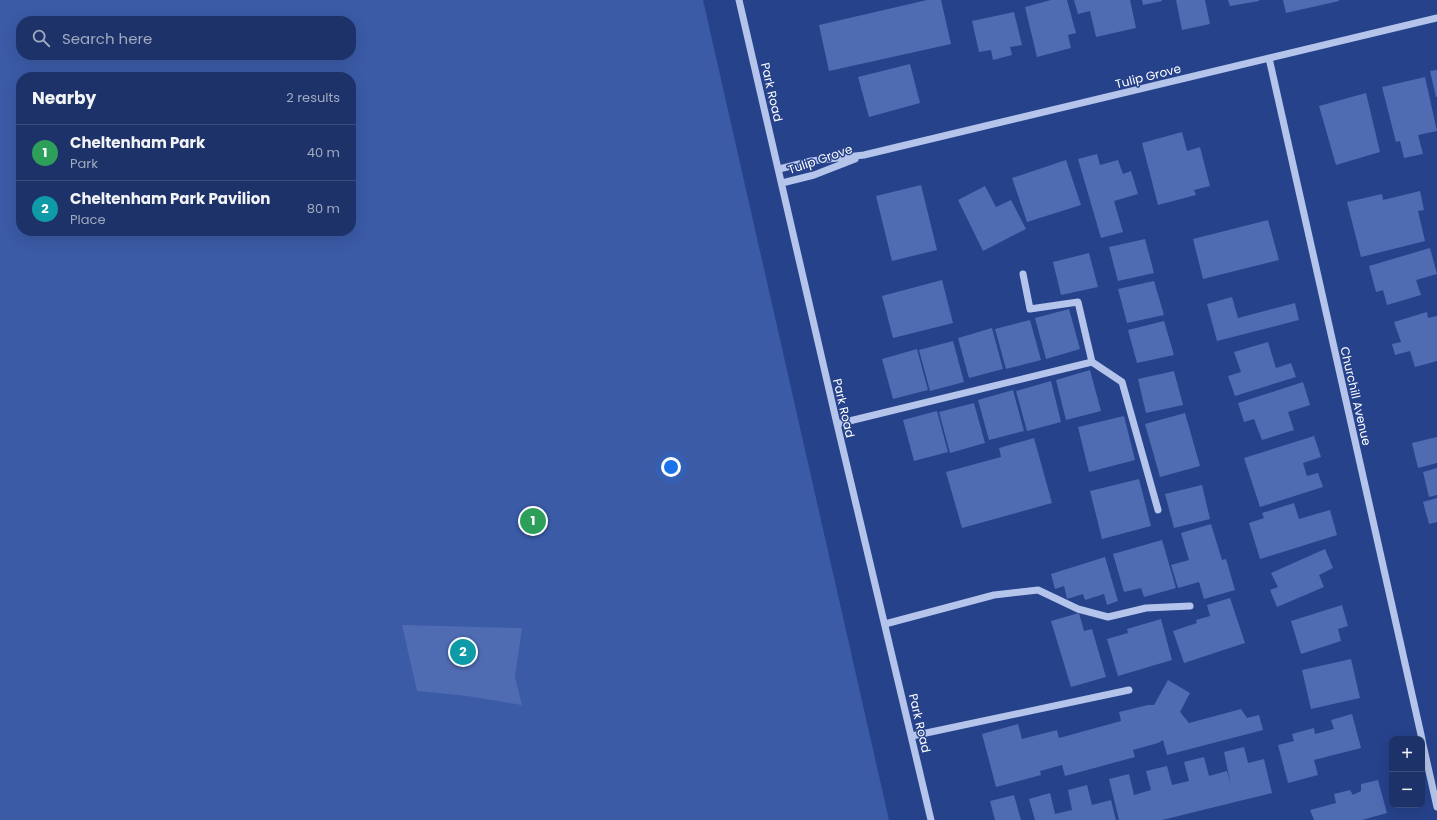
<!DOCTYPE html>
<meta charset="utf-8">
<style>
:root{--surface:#1c3268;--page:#253a6e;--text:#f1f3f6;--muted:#a0aac0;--line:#3a4d7c;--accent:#bca0f2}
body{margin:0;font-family:Poppins,sans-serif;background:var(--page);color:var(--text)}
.controls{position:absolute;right:12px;bottom:12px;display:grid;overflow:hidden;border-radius:8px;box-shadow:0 4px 16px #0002}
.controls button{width:36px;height:36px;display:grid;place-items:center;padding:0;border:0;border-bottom:1px solid var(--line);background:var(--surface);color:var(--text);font:20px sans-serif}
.you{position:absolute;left:671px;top:467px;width:14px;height:14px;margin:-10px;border:3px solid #fff;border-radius:50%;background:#1a73e8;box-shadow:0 0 0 6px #1a73e833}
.badge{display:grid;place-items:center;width:26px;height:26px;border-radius:50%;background:var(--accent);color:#fff;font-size:13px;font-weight:700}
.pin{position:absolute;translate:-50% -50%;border:2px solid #fff;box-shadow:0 1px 4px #0006}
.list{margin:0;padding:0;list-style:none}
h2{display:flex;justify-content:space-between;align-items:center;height:52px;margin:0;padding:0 16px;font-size:17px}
h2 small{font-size:13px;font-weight:400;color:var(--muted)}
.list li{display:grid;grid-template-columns:26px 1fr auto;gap:12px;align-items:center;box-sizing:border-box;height:56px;padding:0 16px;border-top:1px solid var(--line)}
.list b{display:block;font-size:15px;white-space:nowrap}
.list p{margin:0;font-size:13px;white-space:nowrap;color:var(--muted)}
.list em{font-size:13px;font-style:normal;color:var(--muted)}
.icon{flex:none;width:22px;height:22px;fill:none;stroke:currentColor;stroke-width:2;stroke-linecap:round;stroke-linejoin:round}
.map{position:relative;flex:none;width:1437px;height:820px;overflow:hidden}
.search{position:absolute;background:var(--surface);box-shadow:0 4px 16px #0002;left:16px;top:16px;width:340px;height:44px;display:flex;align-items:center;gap:10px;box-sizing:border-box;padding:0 14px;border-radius:16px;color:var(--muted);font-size:15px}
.panel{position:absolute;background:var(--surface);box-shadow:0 4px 16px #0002;left:16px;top:72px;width:340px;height:164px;border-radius:16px}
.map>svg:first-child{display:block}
.green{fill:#3b5ba7;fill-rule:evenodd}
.building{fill:#4f6bb2}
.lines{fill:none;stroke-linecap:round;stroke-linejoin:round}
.minor{stroke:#b4c4ea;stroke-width:7}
.labels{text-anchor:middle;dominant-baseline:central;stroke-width:3;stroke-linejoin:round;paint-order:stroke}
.street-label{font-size:12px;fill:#fff;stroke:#26428b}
</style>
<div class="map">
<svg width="1437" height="820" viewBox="0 0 1437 820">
<rect width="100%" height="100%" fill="#26428b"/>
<path class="green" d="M0,0H703L889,820H0ZM21,21H351V55H21ZM21,77H351V231H21Z"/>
<path class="building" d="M927,0H941L951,44L829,71L819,25Z
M1051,0H1067L1076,33L1068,35L1071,48L1037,57L1025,7Z
M1074,0H1130L1136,28L1096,37L1090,11L1078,14Z
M1142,0H1162V1L1143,5Z
M1176,0H1205L1210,24L1182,30Z
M1228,0H1259V1L1230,6Z
M1283,0H1339V1L1286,13Z
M1014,12L1022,45L1010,47L1012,55L993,60L991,50L979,52L972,21Z
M910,64L920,103L869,117L858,77Z
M1437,70V97H1436L1430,71Z
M1425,77L1437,131L1418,135L1423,154L1404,158L1400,141L1396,142L1382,87Z
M1366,93L1380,152L1336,165L1319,106Z
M1182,132L1187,151L1200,147L1210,186L1194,190L1196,195L1158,205L1142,143Z
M1097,154L1100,165L1118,160L1123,174L1131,171L1138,194L1114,201L1123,232L1101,238L1078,159Z
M1066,160L1081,205L1027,222L1012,178Z
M921,185L937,250L892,261L876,196Z
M985,186L996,207L1011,200L1026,229L983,251L958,200Z
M1420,191L1424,210L1418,211L1425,241L1361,257L1347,202L1382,194L1383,200Z
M1268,220L1279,260L1203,279L1193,239Z
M1145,239L1154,273L1118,281L1109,247Z
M1430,248L1437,274L1416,280L1421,295L1387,305L1383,290L1376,292L1369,266Z
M1089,253L1098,287L1061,295L1053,262Z
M942,280L953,323L893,338L882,296Z
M1154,281L1164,315L1127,323L1118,289Z
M1232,297L1238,318L1295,303L1299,320L1217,341L1207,304Z
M1069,309L1080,349L1046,359L1035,318Z
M1427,312L1428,318L1437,316V361L1415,367L1410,351L1395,355L1392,344L1401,342L1394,322Z
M1030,320L1041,360L1006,369L995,329Z
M1164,321L1174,355L1137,363L1128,330Z
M992,328L1003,369L969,378L958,338Z
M953,341L964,382L930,391L919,350Z
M1268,342L1276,368L1291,363L1296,377L1235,396L1228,376L1241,372L1234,352Z
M917,349L928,390L893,399L882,359Z
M1090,370L1101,411L1066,420L1056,380Z
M1174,371L1183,405L1146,413L1138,379Z
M1051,381L1061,422L1027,431L1016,391Z
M1303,382L1310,405L1288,412L1294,430L1262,440L1254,419L1244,422L1238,403Z
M1013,390L1024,431L989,440L978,400Z
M974,403L985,443L950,453L939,412Z
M937,411L948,452L914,461L903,420Z
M1185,413L1200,466L1160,477L1145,424Z
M1124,416L1135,460L1089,472L1078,427Z
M1314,436L1321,457L1303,463L1307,476L1318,473L1323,487L1260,507L1244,458Z
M1437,437V463L1418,468L1412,443Z
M1034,438L1052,503L962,528L946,472L1001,457L999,448Z
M1437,468V495L1429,497L1423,472Z
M1139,479L1151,526L1102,539L1090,491Z
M1202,485L1210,519L1174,528L1165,494Z
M1437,498V522L1429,524L1423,502Z
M1294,503L1299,519L1330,510L1337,535L1260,559L1249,523L1264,518L1262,513Z
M1211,524L1222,560L1226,559L1235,590L1204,599L1199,582L1178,588L1171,565L1189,560L1181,533Z
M1162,540L1176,588L1144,597L1141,588L1124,592L1113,554Z
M1325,549L1333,568L1319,575L1324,587L1277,607L1270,590L1278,587L1271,573Z
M1105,557L1118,601L1107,605L1104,594L1085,600L1083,594L1067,599L1064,586L1055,589L1051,574Z
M1230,598L1245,643L1184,663L1173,631L1197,623L1196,620L1210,616L1207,605Z
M1342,605L1348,626L1338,629L1341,641L1301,654L1291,621Z
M1079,613L1084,631L1092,629L1106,677L1071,687L1051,621Z
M1161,619L1172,660L1118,676L1107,639L1128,633L1127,629Z
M402,625L522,628L515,677L522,705L467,696L417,691Z
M1351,659L1360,698L1311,709L1302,670Z
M1168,680L1190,693L1180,712L1189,723L1241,709L1247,718L1259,715L1263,730L1167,755L1163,740L1158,743L1133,750L1135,757L1065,776L1062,765L1040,771L1041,775L996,787L982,734L1018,724L1022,739L1057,730L1059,738L1121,721L1119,712L1148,705H1154Z
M1352,714L1361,748L1314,760L1318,775L1288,783L1278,745L1294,741L1292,734L1314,728L1315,734L1334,729L1331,720Z
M1244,747L1248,763L1264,759L1272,793L1162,820H1119L1109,779L1129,774L1134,795L1151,790L1146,771L1167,766L1172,785L1189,781L1184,762L1204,757L1209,776L1227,771L1231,786L1224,752Z
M1378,780L1387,813L1362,820H1314L1310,810L1336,803L1334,794L1350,790L1353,795L1361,791V784Z
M1087,785L1092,805L1111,800L1116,820H1035L1029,799L1050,793L1055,814L1072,810L1068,790Z
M1014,795L1021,820H995L990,801Z"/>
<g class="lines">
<path class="minor" d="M739,0L837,424L931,820
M1269,58L1422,739
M779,169L811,161L864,155L1437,18
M782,183L814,175L855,159
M1023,274L1030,309L1078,302L1092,362L1122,382L1158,510
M837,424L1092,362
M885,624L994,595L1038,590L1078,609L1108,617L1146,608L1190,606
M912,736L1129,690
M1422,740L1437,807"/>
</g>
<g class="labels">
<g class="street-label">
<text transform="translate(1148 76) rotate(-14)">Tulip Grove</text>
<text transform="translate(772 92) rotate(77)">Park Road</text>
<text transform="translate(820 159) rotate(-19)">Tulip Grove</text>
<text transform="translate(1356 396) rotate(77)">Churchill Avenue</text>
<text transform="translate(844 408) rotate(77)">Park Road</text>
<text transform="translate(920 723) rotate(77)">Park Road</text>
</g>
</g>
</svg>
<div class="controls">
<button>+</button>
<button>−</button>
</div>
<div class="you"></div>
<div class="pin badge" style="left:533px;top:521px;background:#2e9e5b">1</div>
<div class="pin badge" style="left:463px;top:652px;background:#0f9aa8">2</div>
<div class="search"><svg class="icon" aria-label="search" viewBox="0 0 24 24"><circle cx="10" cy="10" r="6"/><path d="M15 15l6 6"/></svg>Search here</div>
<section class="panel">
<h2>Nearby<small>2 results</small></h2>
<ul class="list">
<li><span class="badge" style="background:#2e9e5b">1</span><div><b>Cheltenham Park</b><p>Park</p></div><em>40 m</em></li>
<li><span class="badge" style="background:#0f9aa8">2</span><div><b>Cheltenham Park Pavilion</b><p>Place</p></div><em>80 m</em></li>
</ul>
</section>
</div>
